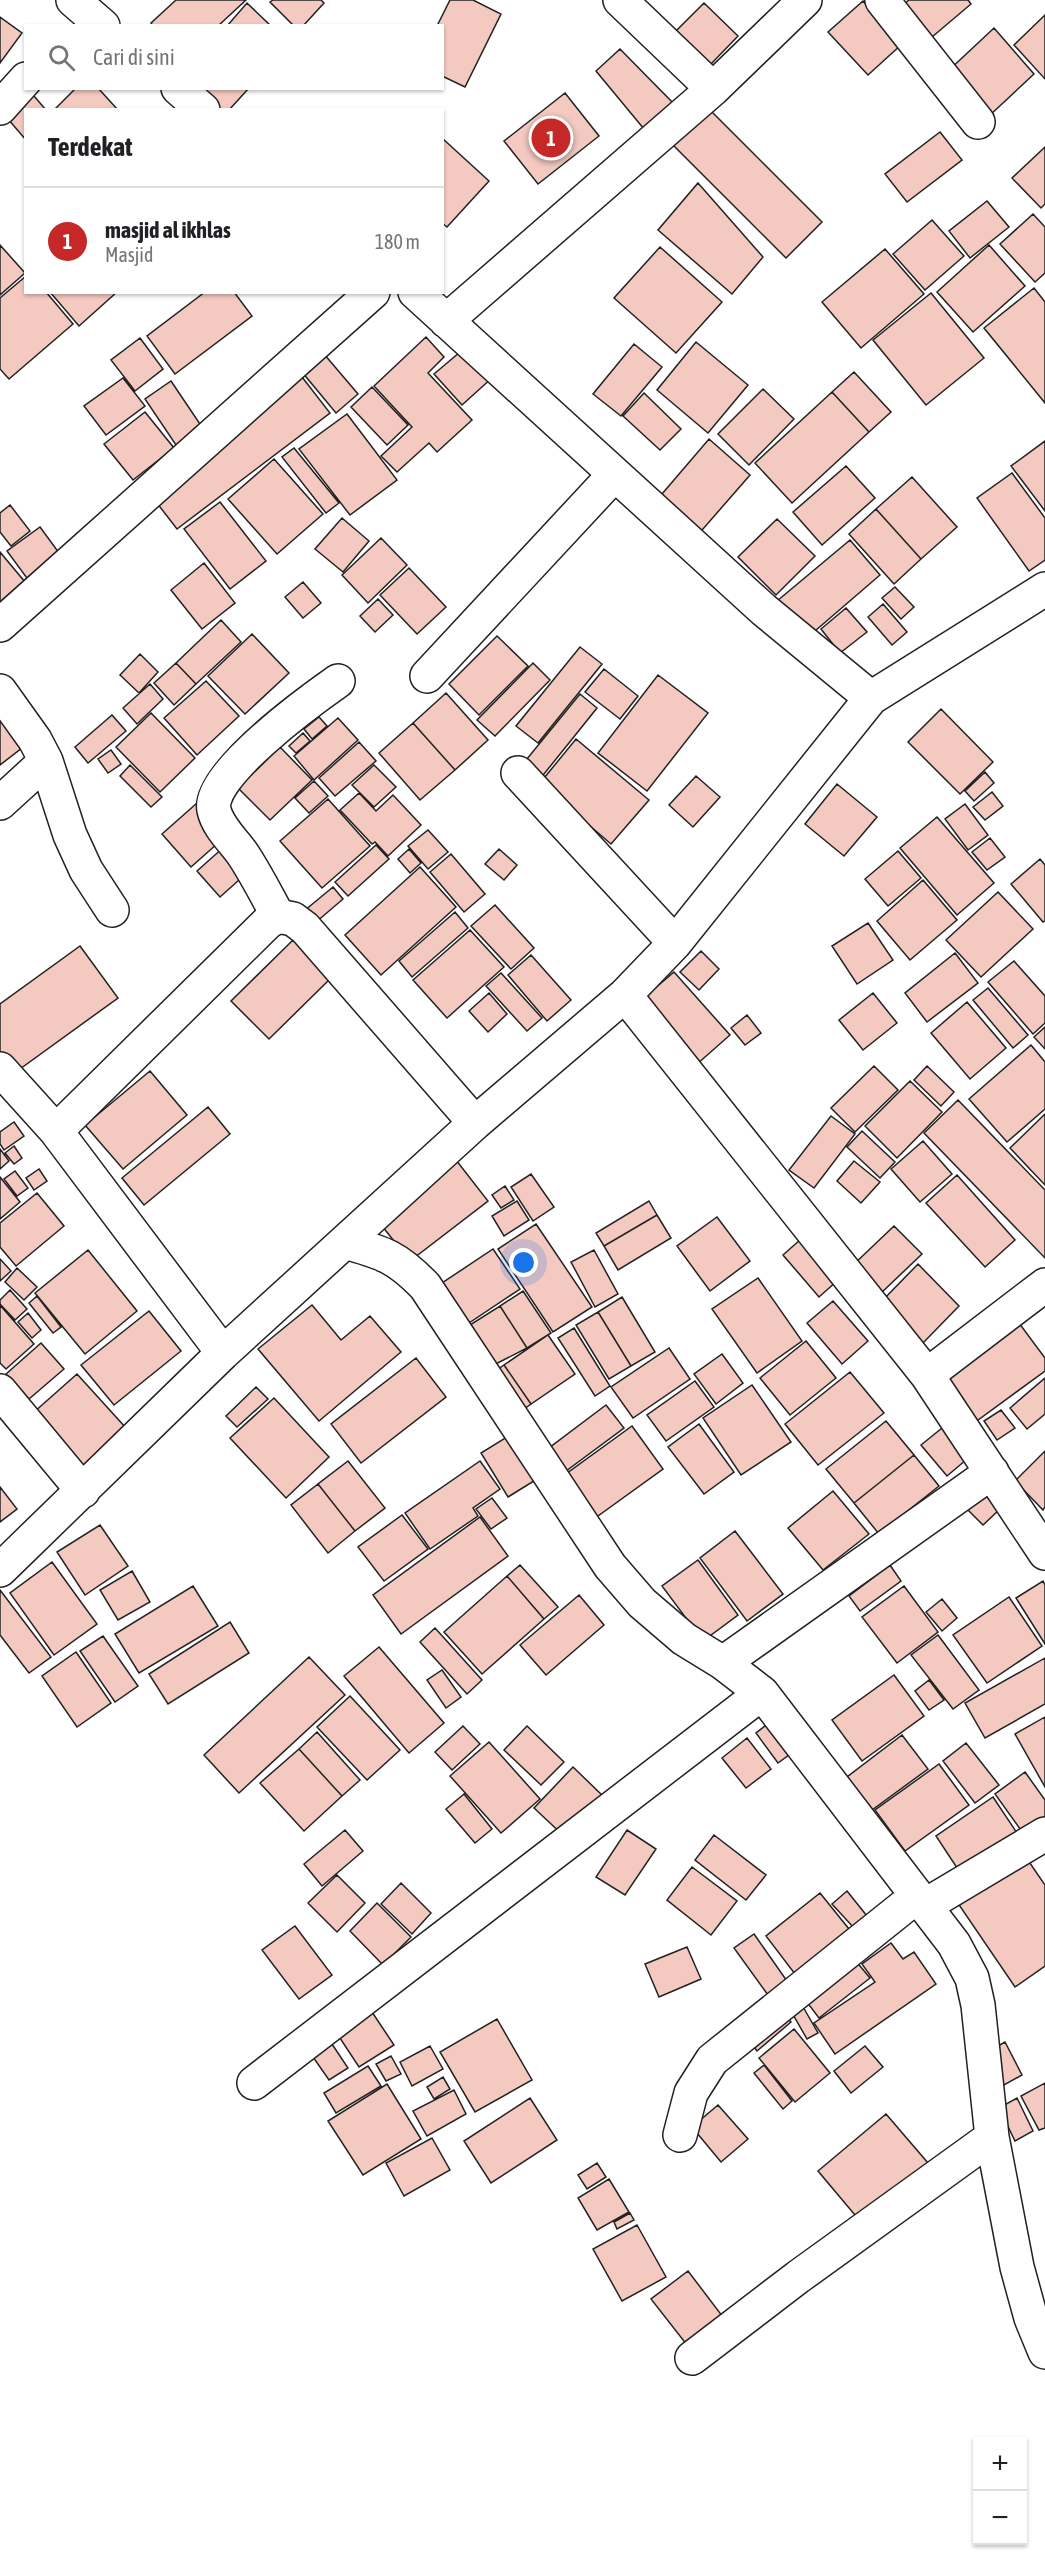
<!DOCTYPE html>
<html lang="id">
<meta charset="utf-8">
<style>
:root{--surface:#fff;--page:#f6f6f6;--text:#202124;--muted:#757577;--line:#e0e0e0;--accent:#c62828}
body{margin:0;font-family:"Asap Condensed",sans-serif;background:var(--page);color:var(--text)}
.controls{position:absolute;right:18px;bottom:18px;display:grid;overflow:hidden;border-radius:0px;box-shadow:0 2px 4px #0004}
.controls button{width:54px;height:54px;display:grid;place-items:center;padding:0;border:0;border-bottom:2px solid var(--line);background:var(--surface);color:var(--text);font:30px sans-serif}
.you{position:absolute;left:524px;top:1263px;width:21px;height:21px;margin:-15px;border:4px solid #fff;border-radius:50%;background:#1a73e8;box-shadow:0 0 0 9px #1a73e833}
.badge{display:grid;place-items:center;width:39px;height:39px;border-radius:50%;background:var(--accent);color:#fff;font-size:20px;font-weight:700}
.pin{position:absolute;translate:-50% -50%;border:3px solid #fff;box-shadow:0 2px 6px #0006}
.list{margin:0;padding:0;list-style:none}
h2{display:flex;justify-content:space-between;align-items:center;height:78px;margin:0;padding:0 24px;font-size:26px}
h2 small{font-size:20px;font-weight:400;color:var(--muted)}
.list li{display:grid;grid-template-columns:39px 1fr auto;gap:18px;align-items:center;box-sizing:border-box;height:108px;padding:0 24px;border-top:2px solid var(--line)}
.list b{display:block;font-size:22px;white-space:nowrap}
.list p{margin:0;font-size:20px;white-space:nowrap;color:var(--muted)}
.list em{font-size:20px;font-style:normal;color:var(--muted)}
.icon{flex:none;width:33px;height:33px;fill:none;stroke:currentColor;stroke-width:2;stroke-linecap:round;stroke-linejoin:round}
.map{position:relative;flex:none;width:1045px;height:2563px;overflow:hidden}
.search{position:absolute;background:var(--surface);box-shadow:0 2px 4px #0004;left:24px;top:24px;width:420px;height:66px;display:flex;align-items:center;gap:15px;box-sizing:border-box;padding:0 21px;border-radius:0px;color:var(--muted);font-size:22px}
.panel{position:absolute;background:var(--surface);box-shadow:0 2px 4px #0004;left:24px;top:108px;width:420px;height:186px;border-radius:0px}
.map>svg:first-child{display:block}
.building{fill:#f3c9c0;stroke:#222;stroke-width:1.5}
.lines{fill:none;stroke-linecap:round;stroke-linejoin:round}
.minor-casing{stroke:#222;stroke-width:36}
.minor{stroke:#fff;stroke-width:33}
</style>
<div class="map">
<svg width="1045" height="2563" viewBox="0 0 1045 2563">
<rect width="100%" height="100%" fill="#fff"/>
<path class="building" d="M176,0H246L218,26H154L151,23Z
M273,0H321L324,3L303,26H294L270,2Z
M450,0H473L501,14L465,87L442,76V26H437Z
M909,0H968L971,4L932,37L904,4Z
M863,1L902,44L868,75L828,32Z
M247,3L271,26H227Z
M704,3L738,36L711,64L676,31Z
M1045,15V79L1014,45Z
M0,17L22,33L0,63Z
M994,28L1034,74L988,117L947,72Z
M620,49L675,105L644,129L596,71Z
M76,88H98L118,110H54Z
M197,88H249L229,110H221Z
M28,89L46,110H26V140L2,112Z
M565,93L599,136L538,184L504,141Z
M709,109L822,222L786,258L673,145Z
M940,132L962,160L907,202L885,174Z
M442,138L489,181L447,227L442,223Z
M1045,147V204L1041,208L1012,178Z
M698,183L763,257L732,294L658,230Z
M987,201L1009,227L970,258L949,231Z
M1033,214L1045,227V273L1035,282L1000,244Z
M932,220L964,256L925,290L893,254Z
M0,245L25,273L0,295Z
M989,245L1025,286L973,332L937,292Z
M660,247L722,302L676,353L614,298Z
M885,249L924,294L861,348L822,302Z
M26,276V292H46L73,324L9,379L0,369V298Z
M1034,288L1045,302V403L984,328Z
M50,292H117L79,326Z
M205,292H234L252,316L175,374L147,336Z
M931,293L984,358L926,405L873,340Z
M426,337L444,357L428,373L472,420L437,452L429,443L397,472L381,456L412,427L374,386Z
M140,338L163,369L135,391L111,360Z
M696,342L748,385L708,433L657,390Z
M634,344L662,367L621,416L593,394Z
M466,347L493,377L462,405L434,374Z
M324,354L358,394L336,413L302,372Z
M854,372L891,412L869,432L832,392Z
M302,377L330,413L177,529L150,494Z
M123,378L145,406L106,435L84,406Z
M171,381L202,427L176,445L145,399Z
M372,387L408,425L387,445L351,407Z
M763,389L794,419L749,465L718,434Z
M832,392L869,432L792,503L755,463Z
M644,393L681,429L660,450L623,416Z
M145,412L174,448L133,480L104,444Z
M347,414L397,480L350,515L299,449Z
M709,439L750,475L696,537L656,501Z
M1045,441V511L1011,466Z
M294,448L339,503L326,513L282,457Z
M274,459L323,514L277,554L228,499Z
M846,466L875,498L822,545L793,512Z
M1012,473L1045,518V560L1029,571L977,498Z
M912,477L957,527L921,559L876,509Z
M220,502L266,561L230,589L184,529Z
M10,505L30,531L11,546L0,532V513Z
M876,509L921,559L894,584L849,534Z
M342,518L369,541L343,572L315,549Z
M777,519L815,556L776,595L738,557Z
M40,527L65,561L32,585L7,551Z
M381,538L407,565L368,603L342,575Z
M850,540L880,575L808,637L777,601Z
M0,552L30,588L0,612Z
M204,563L235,603L202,629L171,590Z
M409,568L446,607L417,634L380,595Z
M303,582L321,603L303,618L285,597Z
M895,587L914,607L901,619L882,598Z
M378,599L393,615L375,632L360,616Z
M883,604L907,632L892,645L868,617Z
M846,608L867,632L840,653L821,629Z
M221,620L241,642L196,684L176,663Z
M252,634L289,673L245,714L208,676Z
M497,636L528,666L479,715L449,684Z
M580,647L602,664L538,743L516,726Z
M140,654L158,672L139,693L120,675Z
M176,663L196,684L174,705L154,683Z
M533,663L550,680L495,736L477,720Z
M604,669L638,696L620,719L585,692Z
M658,675L708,713L647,791L598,753Z
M206,681L239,716L197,755L164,718Z
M150,684L163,699L137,724L123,708Z
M446,693L488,740L455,770L413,723Z
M580,694L597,708L540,779L522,765Z
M941,709L993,762L960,794L908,742Z
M0,710L27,744L0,765Z
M151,713L195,758L160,792L116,747Z
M112,715L126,731L88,763L75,747Z
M319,717L327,726L312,739L304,729Z
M338,718L358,740L314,780L294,756Z
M413,723L455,770L420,800L379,753Z
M303,733L310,741L296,753L289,746Z
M576,739L649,800L611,844L540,783Z
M359,742L376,761L335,796L319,778Z
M280,747L312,780L270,820L238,788Z
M111,750L121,764L108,773L98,759Z
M130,765L162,797L151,807L120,776Z
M374,765L396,787L374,807L352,785Z
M985,772L994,783L974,801L965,791Z
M696,776L720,797L693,827L669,805Z
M314,781L328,796L309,813L295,798Z
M837,784L877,817L844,856L805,824Z
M992,792L1003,806L985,820L973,807Z
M359,793L376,811L393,795L421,825L388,856L375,842L372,844L340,810Z
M328,799L370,846L322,888L280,841Z
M197,803L226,836L191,867L162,834Z
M965,804L988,835L968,850L945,819Z
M937,817L994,883L957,915L900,848Z
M428,830L448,852L428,869L408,846Z
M990,838L1005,857L987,870L972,852Z
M376,845L389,859L348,896L335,882Z
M225,846L248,872L220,897L197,871Z
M409,849L421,863L410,873L398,859Z
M499,849L517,865L504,880L485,864Z
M898,851L921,878L888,906L865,879Z
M451,854L485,894L464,912L430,872Z
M1040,859L1045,865V921L1043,922L1011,884Z
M420,867L456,907L381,975L345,935Z
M923,880L957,920L910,960L877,921Z
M333,887L343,899L315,923L304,911Z
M998,892L1033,929L981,977L946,940Z
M495,905L534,948L511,969L471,926Z
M455,912L468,928L412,977L399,961Z
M868,923L893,960L857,984L832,946Z
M470,930L504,967L447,1018L413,980Z
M293,940L331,978L269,1039L231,1001Z
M80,946L118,998L13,1074L0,1056V1004Z
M701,951L719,969L699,990L680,972Z
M955,953L978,983L927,1022L905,993Z
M531,955L571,1000L547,1021L508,975Z
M1014,961L1045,996V1023L1033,1034L988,982Z
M674,972L730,1035L696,1065L640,1001Z
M501,973L542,1018L527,1031L486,986Z
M988,988L1028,1035L1013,1048L973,1000Z
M489,993L507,1014L488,1032L469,1011Z
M873,993L897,1023L863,1050L839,1020Z
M967,1002L1006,1048L970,1079L931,1033Z
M747,1015L761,1033L745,1045L731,1028Z
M1045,1027V1049L1034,1037Z
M1031,1045L1045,1062V1109L1007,1142L969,1099Z
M874,1066L898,1090L855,1132L831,1108Z
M927,1066L954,1092L941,1106L914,1080Z
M150,1071L187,1115L123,1169L85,1125Z
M910,1081L942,1112L897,1158L865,1126Z
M958,1100L1045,1190V1258L924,1133Z
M208,1107L230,1134L144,1205L122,1178Z
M1045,1114V1185L1010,1148Z
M831,1116L855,1134L814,1188L789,1170Z
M14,1122L24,1136L4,1150L0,1144V1132Z
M862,1131L895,1162L880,1178L847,1147Z
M923,1141L952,1174L920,1202L891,1169Z
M14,1146L22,1158L14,1164L5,1153Z
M0,1149L9,1161L0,1169Z
M456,1160L488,1201L410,1261L378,1221Z
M854,1161L880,1182L861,1203L837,1181Z
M39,1169L47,1181L34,1190L26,1178Z
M15,1171L28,1188L17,1196L4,1179Z
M531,1174L554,1207L533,1221L511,1187Z
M957,1175L1015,1240L985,1267L926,1203Z
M0,1177L20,1202L0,1219Z
M505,1186L514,1200L501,1208L492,1195Z
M37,1193L64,1226L16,1266L0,1247V1223Z
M517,1201L529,1220L504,1236L492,1216Z
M649,1201L657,1215L604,1246L596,1233Z
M657,1215L671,1238L618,1270L604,1246Z
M717,1217L750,1261L710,1291L677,1246Z
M536,1224L592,1307L553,1332L498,1249Z
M894,1226L922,1254L879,1295L851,1267Z
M801,1239L837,1281L819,1297L783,1255Z
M493,1249L520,1289L466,1325L439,1285Z
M88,1250L137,1311L85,1354L35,1293Z
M594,1250L618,1294L595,1307L571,1262Z
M0,1259L11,1271L0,1281Z
M918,1264L959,1306L923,1343L882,1301Z
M17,1268L37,1287L24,1300L5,1282Z
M758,1278L802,1341L757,1373L712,1309Z
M10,1290L27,1309L15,1320L0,1304V1300Z
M523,1291L551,1333L527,1348L500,1306Z
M37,1296L61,1327L53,1333L29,1303Z
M622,1297L655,1352L631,1366L598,1312Z
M833,1301L868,1341L842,1364L807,1323Z
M0,1305L34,1344L6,1369L0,1363Z
M312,1305L341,1340L370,1316L401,1352L319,1421L258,1349Z
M500,1306L527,1348L486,1369L462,1330Z
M149,1311L181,1351L114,1405L81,1365Z
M598,1312L631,1366L609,1379L576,1325Z
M28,1313L41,1330L32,1338L18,1322Z
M1016,1319L1045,1358V1371L974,1423L939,1375Z
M574,1328L610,1386L595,1396L558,1338Z
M548,1335L575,1374L531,1404L504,1365Z
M806,1341L836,1378L790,1415L760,1378Z
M41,1343L64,1369L29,1399L6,1374Z
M669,1348L690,1379L633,1418L611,1387Z
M722,1354L743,1383L716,1404L694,1374Z
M416,1358L446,1397L361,1463L331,1424Z
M504,1365L531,1404L514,1416L487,1377Z
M850,1372L884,1413L818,1465L785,1424Z
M77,1374L126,1428L82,1467L33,1413Z
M1045,1378V1414L1027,1429L1010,1408Z
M695,1381L714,1407L666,1441L647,1415Z
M752,1385L791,1442L741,1475L703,1418Z
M256,1387L268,1399L237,1427L226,1416Z
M274,1398L329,1457L286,1498L230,1438Z
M606,1405L624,1428L562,1474L545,1451Z
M1001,1410L1015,1428L997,1440L984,1421Z
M886,1421L914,1455L854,1503L826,1469Z
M699,1424L734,1472L704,1494L668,1447Z
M947,1424L973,1454L947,1476L921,1445Z
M632,1426L663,1469L591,1521L559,1479Z
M515,1432L542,1476L508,1497L481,1453Z
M1045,1451V1507L1043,1510L1015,1481Z
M914,1455L939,1486L879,1534L854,1503Z
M348,1461L385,1508L355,1531L318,1484Z
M480,1461L500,1489L473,1508L478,1516L430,1549L405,1513Z
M318,1484L355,1531L328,1553L291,1505Z
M0,1487L17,1509L0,1522Z
M833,1491L869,1534L823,1570L788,1528Z
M984,1492L1000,1509L983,1525L966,1508Z
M492,1498L507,1518L491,1529L476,1509Z
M402,1515L428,1549L384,1581L358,1547Z
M480,1517L508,1556L401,1634L373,1595Z
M100,1525L128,1566L85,1595L57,1552Z
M735,1531L783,1594L747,1621L700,1558Z
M698,1560L738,1615L703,1641L662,1586Z
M52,1562L97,1624L54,1655L10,1593Z
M520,1565L558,1607L544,1619L507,1576Z
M890,1565L901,1581L860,1611L849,1596Z
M132,1571L150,1602L118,1620L100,1590Z
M507,1576L544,1619L482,1674L444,1632Z
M1043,1581L1045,1585V1644L1016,1598Z
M193,1586L218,1626L139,1673L115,1634Z
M904,1586L938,1632L897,1663L862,1617Z
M0,1590L51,1657L29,1673L0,1635Z
M579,1595L604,1625L546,1675L520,1645Z
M1009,1597L1042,1646L987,1683L953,1635Z
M942,1599L957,1618L942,1631L926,1612Z
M230,1622L249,1653L168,1704L149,1674Z
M435,1628L482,1680L467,1694L420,1642Z
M938,1635L979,1690L953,1709L911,1655Z
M103,1636L138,1686L115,1702L80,1651Z
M379,1647L444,1723L409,1753L344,1676Z
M76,1652L111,1703L77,1727L42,1676Z
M309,1657L345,1695L239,1793L204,1755Z
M1045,1658V1704L985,1738L965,1703Z
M442,1670L461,1697L446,1708L427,1680Z
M894,1675L924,1716L862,1761L832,1720Z
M929,1680L944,1700L929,1710L915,1691Z
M350,1696L400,1750L367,1780L317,1727Z
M1045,1717V1787L1015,1734Z
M775,1718L797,1749L778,1763L756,1733Z
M463,1726L480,1744L452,1770L435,1752Z
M527,1726L564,1762L541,1785L504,1750Z
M317,1732L360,1780L342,1796L299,1749Z
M902,1735L928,1769L872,1810L847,1777Z
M747,1738L771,1769L746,1788L722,1758Z
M489,1742L540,1799L501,1833L450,1776Z
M966,1743L999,1785L975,1803L943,1761Z
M299,1749L342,1796L304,1831L260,1783Z
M939,1764L969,1805L905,1851L875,1810Z
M573,1767L604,1797L566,1838L534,1808Z
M1025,1772L1045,1800V1818L1023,1833L995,1794Z
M464,1794L492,1829L475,1843L446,1809Z
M993,1797L1019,1836L961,1874L936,1836Z
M345,1830L363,1851L322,1886L304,1864Z
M627,1830L656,1849L625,1895L596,1877Z
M714,1835L766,1875L746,1900L695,1860Z
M1021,1850L1045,1885V1966L1015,1987L953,1896Z
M692,1867L737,1901L711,1935L667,1900Z
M337,1875L365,1903L337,1932L308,1903Z
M401,1883L431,1913L412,1934L381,1904Z
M847,1891L867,1916L854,1928L832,1904Z
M820,1893L853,1934L798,1978L766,1936Z
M377,1903L411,1937L383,1965L350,1931Z
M295,1926L332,1975L299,1999L262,1950Z
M754,1934L787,1981L768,1995L734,1948Z
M891,1943L903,1959L914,1952L936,1984L835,2054L814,2023L875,1982L862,1964Z
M687,1947L701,1979L659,1997L645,1964Z
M850,1954L870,1978L819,2018L800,1993Z
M802,2005L818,2033L807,2039L791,2011Z
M370,2009L394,2045L359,2067L336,2032Z
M781,2011L791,2022L757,2051L748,2039Z
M497,2019L532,2080L475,2112L440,2052Z
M794,2029L830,2073L795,2102L759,2058Z
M1005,2042L1022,2075L1004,2085L987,2052Z
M332,2044L348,2068L329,2080L313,2057Z
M430,2046L443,2069L412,2086L400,2062Z
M865,2046L883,2067L851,2093L834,2071Z
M391,2056L401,2074L386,2081L376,2064Z
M764,2065L792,2101L783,2109L754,2073Z
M368,2066L381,2086L336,2113L324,2093Z
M443,2077L450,2089L434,2099L427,2087Z
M1045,2083V2128L1039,2130L1021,2096Z
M387,2084L421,2139L363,2175L328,2121Z
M454,2090L466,2114L427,2136L413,2111Z
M530,2098L557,2140L491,2183L464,2141Z
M1017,2098L1033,2131L1015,2141L999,2108Z
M718,2105L748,2139L721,2162L692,2127Z
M886,2114L928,2163L860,2221L818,2171Z
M432,2138L450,2170L404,2196L386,2163Z
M597,2163L606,2177L587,2189L578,2175Z
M609,2179L629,2212L597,2230L578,2198Z
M630,2213L634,2220L617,2229L614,2222Z
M637,2225L666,2277L622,2301L593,2249Z
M688,2271L723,2317L687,2345L651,2299Z"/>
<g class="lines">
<defs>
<path id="minor" d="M73,0L103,26
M620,0L713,89
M882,0L978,122
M178,88L203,110
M0,108L26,79
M446,321L713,89L805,0
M0,625L373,292
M427,676L614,475
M0,691L35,740L46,761L0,803
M871,698L1045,589
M46,761L70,835L86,870L112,910
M518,773L675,943
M278,916C267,896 257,876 244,856C235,842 218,828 214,810C206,776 311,700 338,681
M625,995L927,1375L1045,1553
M0,1069L56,1131L223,1353
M56,1131L268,922L278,916L293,919L305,928L475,1123
M345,1242C384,1253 397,1257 425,1286L610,1566L642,1603L684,1639L723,1663L762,1693L954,1944L972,1978L978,2005L992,2137L1017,2267L1031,2318L1045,2352
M927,1375L1045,1285
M0,1391L83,1491
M0,1570L223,1353L475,1123L625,995L675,943L871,698L764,610L415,292
M723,1663L992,1472
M926,1905L1045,1834
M254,2083L762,1693
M680,2135L691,2093L712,2060L917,1896
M692,2358L798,2277L992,2137"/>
</defs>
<use href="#minor" class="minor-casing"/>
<use href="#minor" class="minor"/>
</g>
</svg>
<div class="controls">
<button>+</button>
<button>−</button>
</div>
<div class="you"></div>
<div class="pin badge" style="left:551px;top:138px">1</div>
<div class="search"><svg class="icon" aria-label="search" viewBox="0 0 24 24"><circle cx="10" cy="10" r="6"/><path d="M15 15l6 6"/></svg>Cari di sini</div>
<section class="panel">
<h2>Terdekat<small></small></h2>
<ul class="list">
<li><span class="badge">1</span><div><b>masjid al ikhlas</b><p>Masjid</p></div><em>180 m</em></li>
</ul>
</section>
</div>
